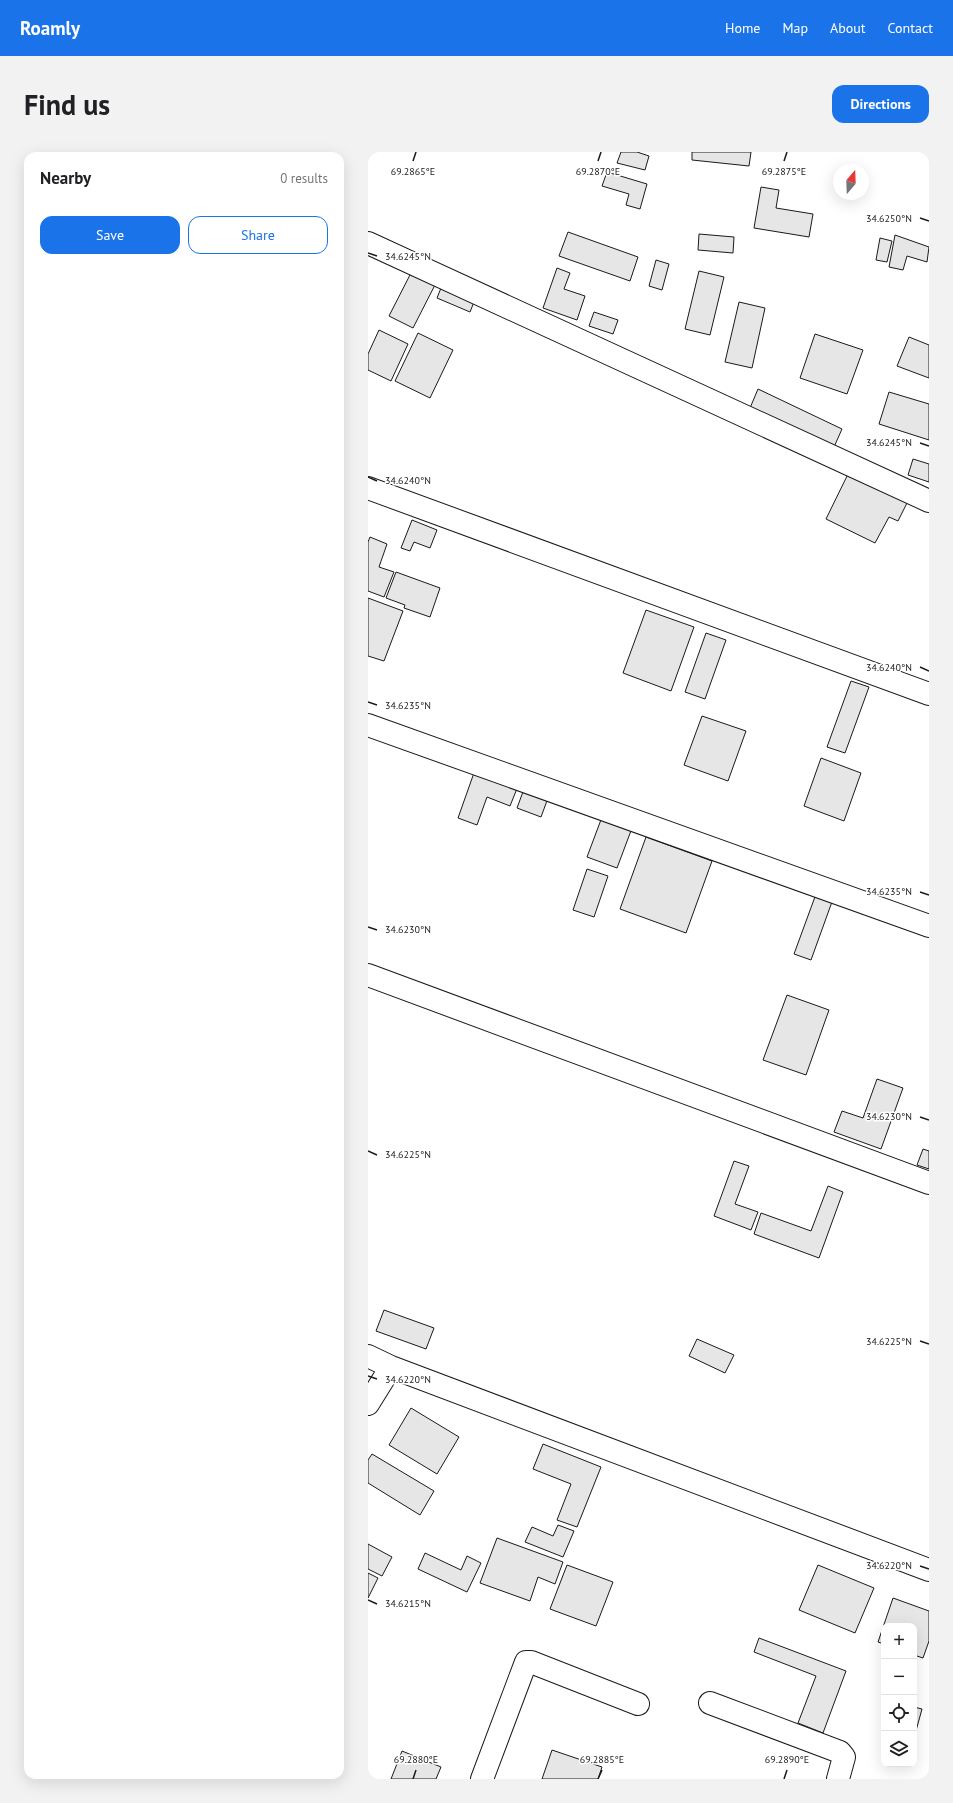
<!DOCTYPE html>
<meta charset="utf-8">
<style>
:root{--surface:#fff;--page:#f2f2f2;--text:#202124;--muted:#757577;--line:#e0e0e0;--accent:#1a73e8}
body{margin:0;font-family:"PT Sans",sans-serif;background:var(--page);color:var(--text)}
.controls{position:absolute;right:12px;bottom:12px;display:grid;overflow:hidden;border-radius:8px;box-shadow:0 4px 16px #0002}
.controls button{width:36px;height:36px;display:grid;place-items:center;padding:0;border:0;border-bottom:1px solid var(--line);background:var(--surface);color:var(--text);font:20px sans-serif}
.compass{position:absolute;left:465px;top:12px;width:36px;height:36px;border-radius:50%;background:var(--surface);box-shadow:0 4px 16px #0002;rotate:19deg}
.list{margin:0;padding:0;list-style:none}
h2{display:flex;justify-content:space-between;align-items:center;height:52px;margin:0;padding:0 16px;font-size:17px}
h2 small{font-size:13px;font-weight:400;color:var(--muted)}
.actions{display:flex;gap:8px;padding:12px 16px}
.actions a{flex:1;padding:9px 0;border:1px solid var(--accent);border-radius:12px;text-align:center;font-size:14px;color:var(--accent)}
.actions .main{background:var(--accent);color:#fff}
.icon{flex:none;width:22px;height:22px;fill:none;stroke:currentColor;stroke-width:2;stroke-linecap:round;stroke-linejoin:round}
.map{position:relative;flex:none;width:561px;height:1627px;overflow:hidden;border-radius:12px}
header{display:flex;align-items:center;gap:24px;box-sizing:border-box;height:56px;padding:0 20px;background:var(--accent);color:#fff}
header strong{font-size:19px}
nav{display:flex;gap:22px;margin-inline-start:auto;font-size:14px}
.intro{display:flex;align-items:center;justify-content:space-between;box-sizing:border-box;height:96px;padding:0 24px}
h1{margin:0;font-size:28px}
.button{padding:10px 18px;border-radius:12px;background:var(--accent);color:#fff;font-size:14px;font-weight:700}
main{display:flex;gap:24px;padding:0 24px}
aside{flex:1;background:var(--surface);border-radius:12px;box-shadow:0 4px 16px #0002}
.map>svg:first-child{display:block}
.building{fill:#e6e6e6;stroke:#1a1a1a}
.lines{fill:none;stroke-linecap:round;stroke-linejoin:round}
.minor-casing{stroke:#1a1a1a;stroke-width:24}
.minor{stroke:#fff;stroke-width:22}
.ticks{fill:none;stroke:#1a1a1a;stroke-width:1.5}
.ticks-label{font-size:10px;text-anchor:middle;fill:#1a1a1a;stroke:#fff;stroke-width:3;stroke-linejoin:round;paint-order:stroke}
</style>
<header>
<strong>Roamly</strong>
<nav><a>Home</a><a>Map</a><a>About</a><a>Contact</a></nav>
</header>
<div class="intro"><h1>Find us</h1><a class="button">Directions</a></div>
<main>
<aside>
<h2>Nearby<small>0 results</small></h2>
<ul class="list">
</ul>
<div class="actions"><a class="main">Save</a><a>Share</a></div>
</aside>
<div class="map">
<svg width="561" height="1627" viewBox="0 0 561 1627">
<rect width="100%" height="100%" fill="#fff"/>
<path class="building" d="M253,0H269L281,4L277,18L249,11Z
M324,0H383L381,14L324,8Z
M239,20L279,32L272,57L258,53L261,42L234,34Z
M393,35L411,38L408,56L445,62L441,85L386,76Z
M200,80L270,105L262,129L191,104Z
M331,82L366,85L365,101L330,98Z
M527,83L561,95L559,110L539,104L535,118L521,115Z
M512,86L524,89L519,110L508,108Z
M288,108L301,112L294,138L281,134Z
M189,116L202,121L196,137L217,144L209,168L175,156Z
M45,117L69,129L45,176L21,164Z
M331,119L356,125L342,183L317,177Z
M75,131L108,145L102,160L69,146Z
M371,150L397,156L384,216L357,210Z
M226,160L250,168L245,182L221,174Z
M11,178L40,192L23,229L0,218V202Z
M50,181L85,198L62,246L27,229Z
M447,182L495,198L479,242L432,226Z
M541,185L561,193V226L529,214Z
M390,237L474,277L466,295L382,256Z
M521,240L561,252V288L511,272Z
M545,307L561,312V330L540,323Z
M481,320L540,349L530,369L521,365L507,391L458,367Z
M44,368L69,378L62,396L46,390L42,399L33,396Z
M2,385L19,392L11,415L26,420L16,445L0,439V390Z
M28,420L72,436L62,465L36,456L37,453L18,446Z
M0,446L35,459L16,509L0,504Z
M278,458L326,475L303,539L255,521Z
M338,481L358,488L337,547L317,540Z
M483,529L501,535L477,601L459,595Z
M334,564L378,579L360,629L316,613Z
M453,606L493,621L476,669L436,654Z
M107,618L150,634L142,654L119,645L109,673L90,666Z
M156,637L180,646L173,665L149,656Z
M234,665L264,676L249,716L219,705Z
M278,685L344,709L318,781L252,757Z
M219,717L240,724L226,765L205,758Z
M448,742L465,747L443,808L426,802Z
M419,843L461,858L438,923L395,908Z
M509,927L535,936L513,997L466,980L474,959L495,966Z
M555,997L561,999V1017L549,1013Z
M366,1009L381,1014L367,1052L390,1060L383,1078L346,1064Z
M460,1034L475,1040L451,1106L386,1082L393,1061L443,1079Z
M16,1158L66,1176L58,1197L8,1179Z
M329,1187L366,1203L357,1221L321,1204Z
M43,1256L91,1285L69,1322L21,1293Z
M175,1292L233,1315L209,1375L189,1368L203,1332L165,1317Z
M4,1302L66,1339L52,1363L0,1331V1308Z
M190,1373L206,1379L195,1405L157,1390L164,1375L185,1384Z
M129,1386L195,1410L187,1432L170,1425L162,1449L112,1431Z
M0,1392L24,1405L14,1424L0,1417Z
M57,1401L93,1418L99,1404L113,1411L99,1440L50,1417Z
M199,1413L245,1430L228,1474L182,1457Z
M450,1413L506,1436L487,1481L431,1458Z
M0,1421L10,1426L0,1446Z
M525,1446L561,1459V1489L555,1506L546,1503V1474H516V1492L510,1490Z
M391,1486L478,1519L455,1581L430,1571L448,1524L386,1500Z
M546,1555L554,1557L546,1586Z
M184,1598L234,1615L230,1627H174Z
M34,1599L73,1615L68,1627H23Z"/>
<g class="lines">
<defs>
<path id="minor" d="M0,91L561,349
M0,336L561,542
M0,573L561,774
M0,823L561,1031
M0,1204L23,1215L561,1418
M0,1252L23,1215
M342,1551L472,1600L476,1605L470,1627
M114,1627L158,1510H163L270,1552"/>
</defs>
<use href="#minor" class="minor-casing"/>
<use href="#minor" class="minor"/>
</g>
<path class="ticks" d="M45,9L48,0M230,9L233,0M416,9L419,0M552,66L561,69M0,101L9,104M552,291L561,294M0,325L9,329M552,515L561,519M0,550L9,553M552,740L561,743M0,775L9,778M552,965L561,968M0,999L9,1003M552,1189L561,1192M0,1224L9,1227M552,1414L561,1417M0,1448L9,1452M45,1627L48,1618M230,1627L234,1618M416,1627L419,1618"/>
<g class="ticks-label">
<text x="45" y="23">69.2865°E</text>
<text x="230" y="23">69.2870°E</text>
<text x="416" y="23">69.2875°E</text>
<text x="521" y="70">34.6250°N</text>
<text x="40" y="108">34.6245°N</text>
<text x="521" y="294">34.6245°N</text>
<text x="40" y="332">34.6240°N</text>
<text x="521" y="519">34.6240°N</text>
<text x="40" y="557">34.6235°N</text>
<text x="521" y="743">34.6235°N</text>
<text x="40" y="781">34.6230°N</text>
<text x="521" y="968">34.6230°N</text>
<text x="40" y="1006">34.6225°N</text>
<text x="521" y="1193">34.6225°N</text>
<text x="40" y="1231">34.6220°N</text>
<text x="521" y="1417">34.6220°N</text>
<text x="40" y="1455">34.6215°N</text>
<text x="48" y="1611">69.2880°E</text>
<text x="234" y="1611">69.2885°E</text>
<text x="419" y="1611">69.2890°E</text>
</g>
</svg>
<div class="controls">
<button>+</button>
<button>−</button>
<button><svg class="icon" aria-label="locate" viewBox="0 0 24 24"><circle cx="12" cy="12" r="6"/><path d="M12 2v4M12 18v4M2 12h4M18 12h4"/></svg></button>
<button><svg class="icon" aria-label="layers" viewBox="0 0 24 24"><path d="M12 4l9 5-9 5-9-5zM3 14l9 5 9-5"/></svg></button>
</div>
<svg class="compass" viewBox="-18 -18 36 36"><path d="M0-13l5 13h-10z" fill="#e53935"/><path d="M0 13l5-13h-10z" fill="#757577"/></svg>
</div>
</main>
